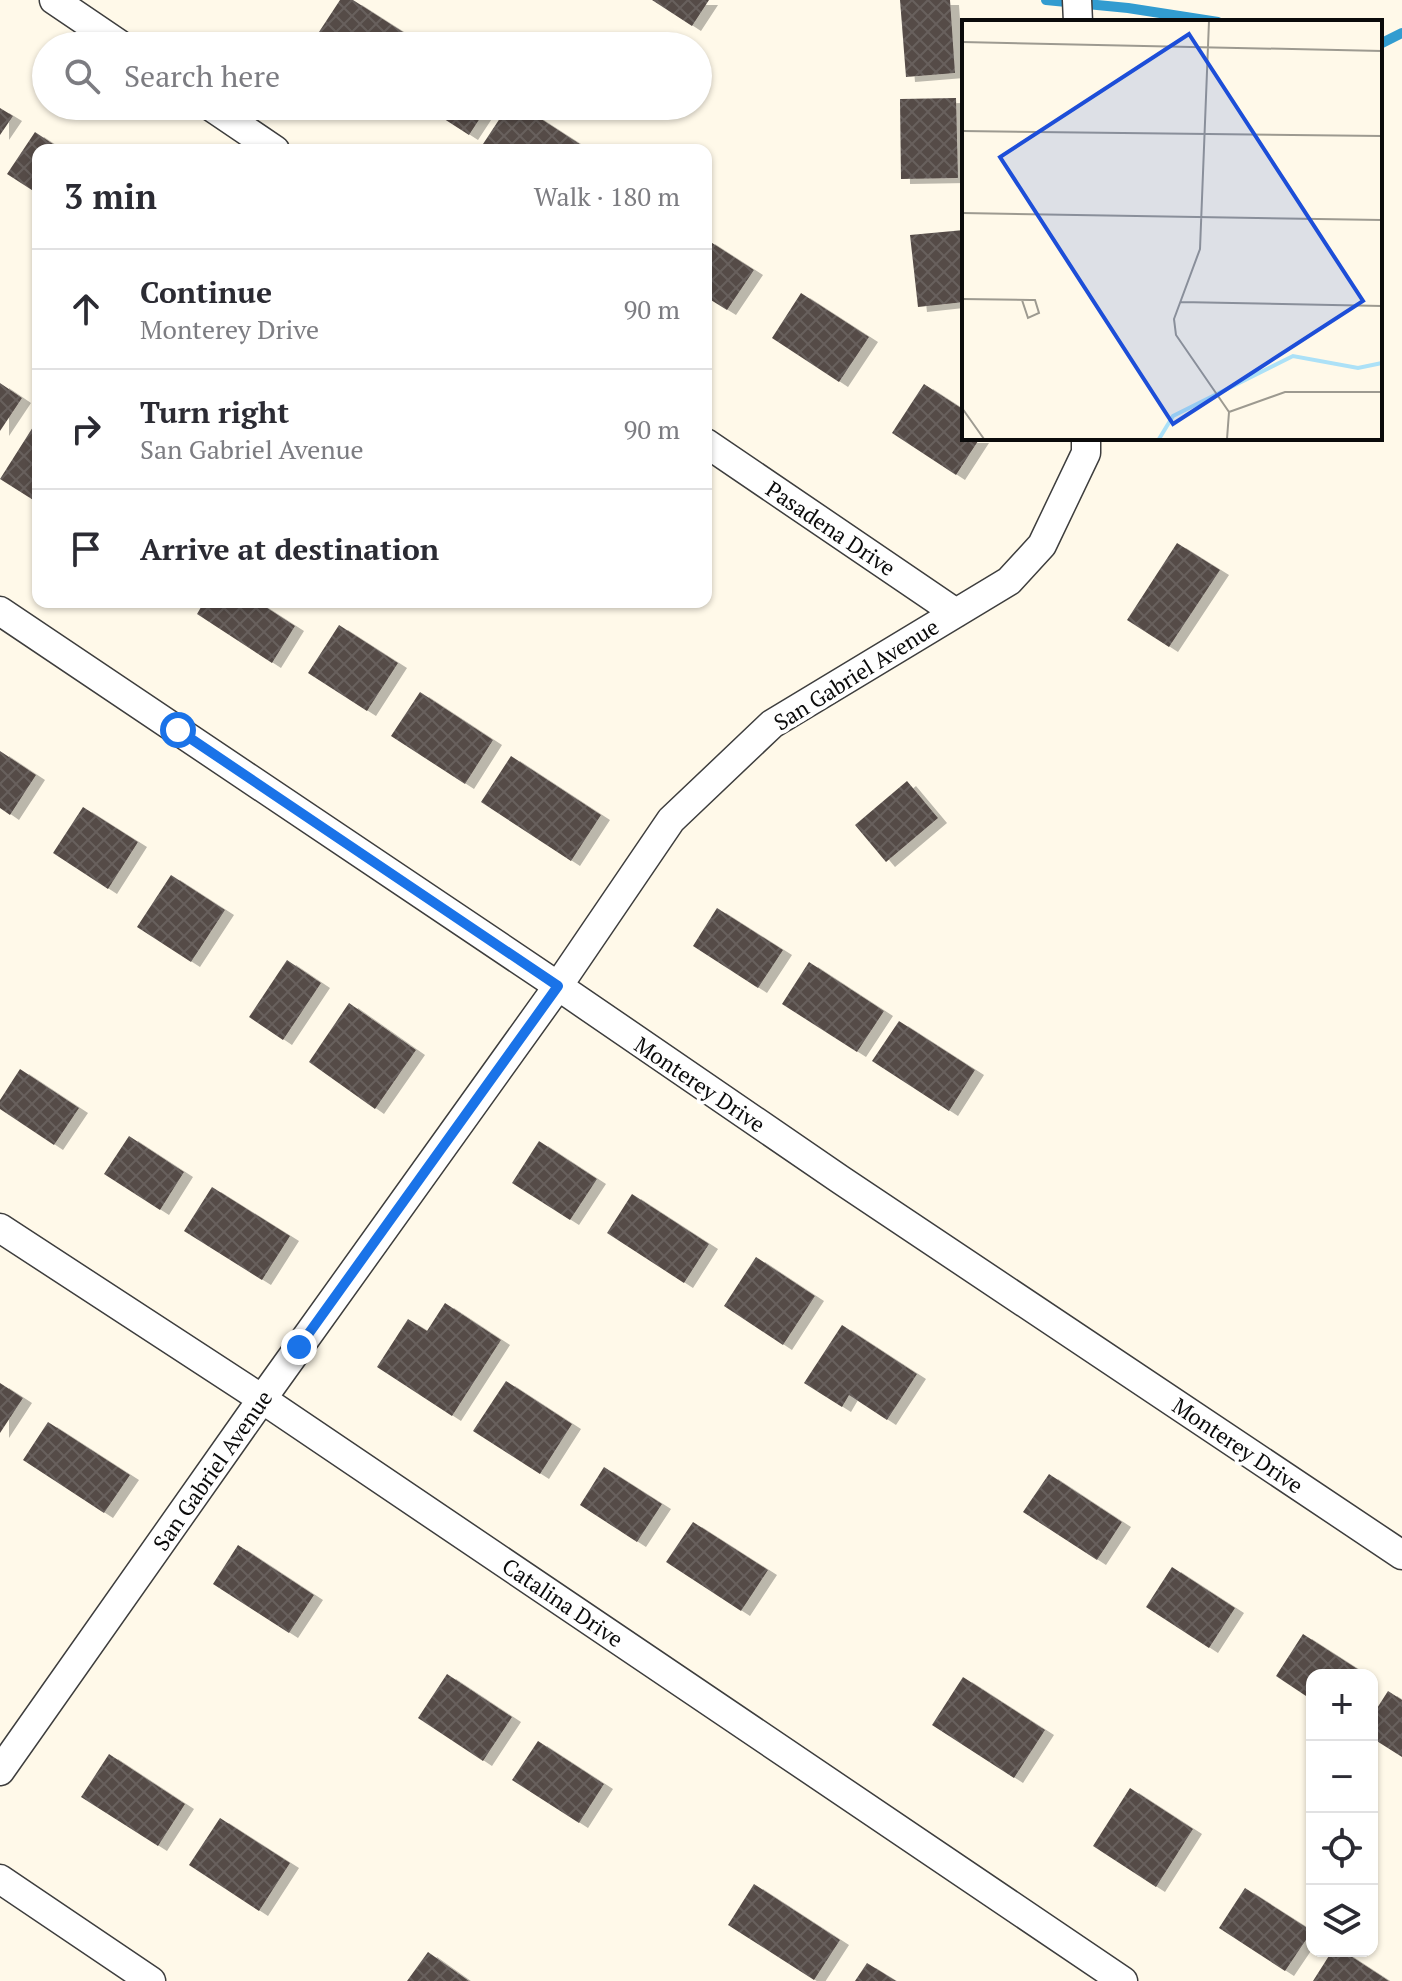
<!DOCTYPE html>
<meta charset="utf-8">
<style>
:root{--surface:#fff;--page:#f2f2f3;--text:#2b2b33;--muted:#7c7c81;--line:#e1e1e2}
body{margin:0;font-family:"PT Serif",serif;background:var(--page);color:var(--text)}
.controls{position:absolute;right:24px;bottom:24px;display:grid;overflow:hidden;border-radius:16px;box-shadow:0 2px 6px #0004}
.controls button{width:72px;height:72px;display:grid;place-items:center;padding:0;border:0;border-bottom:2px solid var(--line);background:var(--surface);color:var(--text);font:40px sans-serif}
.stop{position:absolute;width:24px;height:24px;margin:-18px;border:6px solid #1a73e8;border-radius:50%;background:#fff}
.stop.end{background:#1a73e8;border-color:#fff;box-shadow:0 2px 8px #0008}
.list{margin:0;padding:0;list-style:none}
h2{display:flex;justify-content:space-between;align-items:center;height:104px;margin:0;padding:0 32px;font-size:34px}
h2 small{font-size:26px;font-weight:400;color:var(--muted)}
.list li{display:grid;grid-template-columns:52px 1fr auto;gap:24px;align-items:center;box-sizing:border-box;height:120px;padding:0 32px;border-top:2px solid var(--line)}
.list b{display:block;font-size:30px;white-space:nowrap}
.list p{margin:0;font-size:26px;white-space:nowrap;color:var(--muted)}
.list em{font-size:26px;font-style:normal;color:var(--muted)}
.icon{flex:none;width:44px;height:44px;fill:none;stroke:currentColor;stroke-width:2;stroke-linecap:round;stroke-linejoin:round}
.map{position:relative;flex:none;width:1402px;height:1981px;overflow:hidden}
.search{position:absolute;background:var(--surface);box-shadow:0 2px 6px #0004;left:32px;top:32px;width:680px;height:88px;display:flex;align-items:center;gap:20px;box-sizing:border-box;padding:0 28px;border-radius:44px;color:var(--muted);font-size:30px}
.panel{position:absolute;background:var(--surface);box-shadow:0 2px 6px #0004;left:32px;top:144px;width:680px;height:464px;border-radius:16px}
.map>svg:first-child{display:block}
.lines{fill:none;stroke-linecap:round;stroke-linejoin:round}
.stream{stroke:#329cd0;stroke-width:10}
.building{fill:url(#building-cross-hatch);filter:url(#shadow)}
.street-casing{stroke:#3e3e3e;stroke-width:31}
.street{stroke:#fff;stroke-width:28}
.route{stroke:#1a73e8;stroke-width:10}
.labels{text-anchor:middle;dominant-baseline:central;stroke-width:8;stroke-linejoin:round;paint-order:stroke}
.street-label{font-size:22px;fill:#0b0b0b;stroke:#fff}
.inset-river{fill:none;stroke:#ace1f7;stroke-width:4}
.inset-road{fill:none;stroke:#9d9a90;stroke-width:2}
.view{fill:#1d4ed8;fill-opacity:0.15;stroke:#1d4ed8;stroke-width:4}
.inset-edge{fill:none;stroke:#0b0b0b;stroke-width:4}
</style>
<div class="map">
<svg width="1402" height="1981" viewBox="0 0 1402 1981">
<defs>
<pattern id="building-cross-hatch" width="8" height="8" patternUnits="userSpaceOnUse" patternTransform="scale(2)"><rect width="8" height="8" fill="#544b47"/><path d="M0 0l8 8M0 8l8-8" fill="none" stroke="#68605d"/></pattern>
<filter id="shadow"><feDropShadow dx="9" dy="5" stdDeviation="0" flood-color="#0004"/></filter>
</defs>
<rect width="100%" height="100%" fill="#fff9e9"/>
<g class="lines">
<path class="stream" d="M1046,0L1128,8L1218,22
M1380,44L1402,33"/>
</g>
<path class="building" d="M340,0H353L403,32L394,46H334L317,35Z
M652,0H709L692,26Z
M900,0H950L955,73L906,77Z
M956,98L958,178L901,179L900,99Z
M424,106H488L469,135Z
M508,106H521L589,150H492L483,144Z
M0,108L13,116L0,135Z
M35,132L62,150H38V194L7,174Z
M964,230V302L918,307L910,235Z
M706,239L754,270L727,310L706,297Z
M801,293L869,337L839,382L772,338Z
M0,383L22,398L0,431Z
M924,384L964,410V438H980L956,475L892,433Z
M33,427L38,430V503L0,479Z
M1177,543L1220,570L1169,647L1127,620Z
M204,602H258L295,626L272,663L197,614Z
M339,625L398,663L367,711L308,673Z
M420,692L493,740L465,784L391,736Z
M0,751L36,775L10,815L0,808Z
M511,756L601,815L571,861L481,802Z
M907,781L938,818L886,862L855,825Z
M83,807L138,842L108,889L53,853Z
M171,875L225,910L191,962L137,927Z
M717,908L783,950L758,988L693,946Z
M287,960L321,983L283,1040L249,1017Z
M809,962L884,1011L857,1052L782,1004Z
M349,1003L416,1050L375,1109L309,1062Z
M899,1021L975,1070L949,1111L872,1061Z
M20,1069L79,1108L54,1145L0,1109V1100Z
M129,1136L184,1172L160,1210L104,1174Z
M539,1141L597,1179L570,1220L512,1183Z
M212,1187L290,1236L262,1280L184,1231Z
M632,1194L709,1244L684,1283L607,1233Z
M756,1257L815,1296L783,1345L724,1306Z
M445,1303L501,1340L452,1416L377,1367L408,1319L427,1331Z
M842,1325L917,1374L887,1420L849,1395L842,1407L804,1383Z
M506,1381L572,1424L540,1474L473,1431Z
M0,1383L23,1398L0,1433Z
M48,1422L130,1475L104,1513L23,1460Z
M604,1467L662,1504L637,1542L580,1505Z
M1049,1474L1122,1522L1097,1560L1023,1512Z
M693,1522L768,1570L741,1611L666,1562Z
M238,1545L314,1595L289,1633L213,1584Z
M1172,1567L1235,1608L1209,1648L1146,1607Z
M1303,1634L1359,1670L1355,1675H1312V1700L1276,1676Z
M447,1674L512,1717L483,1761L418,1718Z
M963,1677L1045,1730L1014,1778L932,1725Z
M1388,1691L1402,1700V1757L1372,1738V1716Z
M538,1741L604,1784L579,1823L512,1780Z
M109,1754L185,1804L158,1846L81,1797Z
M1130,1788L1193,1829L1156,1887L1093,1846Z
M220,1818L290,1863L259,1911L189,1865Z
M754,1884L840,1940L814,1980L728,1925Z
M1245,1888L1312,1931L1285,1971L1219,1928Z
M1332,1951H1343L1389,1981H1313Z
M428,1952L469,1981H407Z
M867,1963L896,1981H855Z"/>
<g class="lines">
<defs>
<path id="street" d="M54,0L122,46
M1077,0L1078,22
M210,106L275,150
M706,443L956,613
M0,611L558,986L841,1180L1402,1555
M0,1228L262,1399L1123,1981
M0,1771L262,1399L558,986L671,820L772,724L1009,581L1042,545L1086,453V438
M0,1879L151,1981"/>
</defs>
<use href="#street" class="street-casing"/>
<use href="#street" class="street"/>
</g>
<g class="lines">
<path class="route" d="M178,730L558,986L299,1347"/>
</g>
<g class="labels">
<g class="street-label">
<text transform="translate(831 528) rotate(34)">Pasadena Drive</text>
<text transform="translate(856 674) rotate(-32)">San Gabriel Avenue</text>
<text transform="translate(700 1084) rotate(34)">Monterey Drive</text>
<text transform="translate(1238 1445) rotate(34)">Monterey Drive</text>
<text transform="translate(212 1470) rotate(-55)">San Gabriel Avenue</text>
<text transform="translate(563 1602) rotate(34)">Catalina Drive</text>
</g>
</g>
<g transform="translate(962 20)">
<rect width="420" height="420" fill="#fff9e9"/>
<path class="inset-river" d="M197,419L211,396L331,336L396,348L420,343"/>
<path class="inset-road" d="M247,1L238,229L212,299L214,315L267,392L265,419M0,22L420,31M0,111L420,116M0,193L420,200M0,279L69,280H73L77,293L66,298L60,280M218,282L420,286M0,388L22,419M267,392L323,372H420"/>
<path class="view" d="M227,14L401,281L211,404L38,137Z"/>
<rect width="420" height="420" class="inset-edge"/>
</g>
</svg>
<div class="controls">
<button>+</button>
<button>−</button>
<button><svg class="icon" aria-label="locate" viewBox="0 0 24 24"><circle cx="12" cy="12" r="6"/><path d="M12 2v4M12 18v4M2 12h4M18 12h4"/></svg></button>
<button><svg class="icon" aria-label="layers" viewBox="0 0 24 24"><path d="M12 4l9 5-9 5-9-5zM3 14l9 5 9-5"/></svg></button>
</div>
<div class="stop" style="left:178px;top:730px"></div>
<div class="stop end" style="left:299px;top:1347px"></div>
<div class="search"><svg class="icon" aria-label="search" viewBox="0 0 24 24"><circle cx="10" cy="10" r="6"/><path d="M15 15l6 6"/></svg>Search here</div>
<section class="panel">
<h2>3 min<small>Walk · 180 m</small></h2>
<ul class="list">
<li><svg class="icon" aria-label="ahead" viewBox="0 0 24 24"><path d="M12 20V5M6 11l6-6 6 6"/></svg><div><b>Continue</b><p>Monterey Drive</p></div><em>90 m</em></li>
<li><svg class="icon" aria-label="right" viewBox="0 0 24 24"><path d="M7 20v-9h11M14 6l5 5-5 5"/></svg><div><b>Turn right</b><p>San Gabriel Avenue</p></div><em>90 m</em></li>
<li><svg class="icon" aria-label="arrive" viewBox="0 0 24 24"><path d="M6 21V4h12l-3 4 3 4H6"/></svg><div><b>Arrive at destination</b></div></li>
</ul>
</section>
</div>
